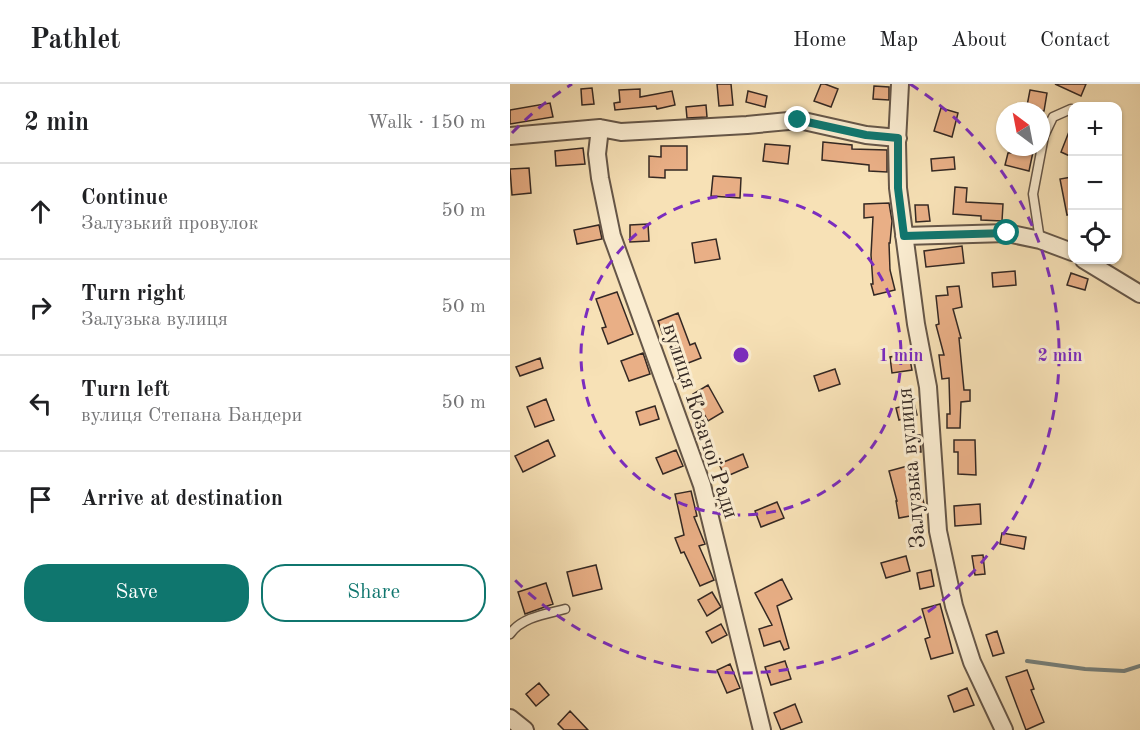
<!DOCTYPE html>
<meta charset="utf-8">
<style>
:root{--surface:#fff;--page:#f2f2f2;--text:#202124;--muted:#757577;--line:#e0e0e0;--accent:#0f766e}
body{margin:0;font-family:"Old Standard TT",serif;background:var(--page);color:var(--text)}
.controls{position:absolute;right:18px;top:18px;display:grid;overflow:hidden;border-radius:12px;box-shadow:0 2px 4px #0004}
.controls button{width:54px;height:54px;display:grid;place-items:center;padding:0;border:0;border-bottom:2px solid var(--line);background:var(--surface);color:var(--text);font:30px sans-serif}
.compass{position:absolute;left:486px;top:18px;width:54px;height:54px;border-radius:50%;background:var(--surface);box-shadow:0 2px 4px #0004;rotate:328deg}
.stop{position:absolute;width:18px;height:18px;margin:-14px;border:4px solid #0f766e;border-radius:50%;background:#fff}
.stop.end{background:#0f766e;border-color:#fff;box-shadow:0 2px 6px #0008}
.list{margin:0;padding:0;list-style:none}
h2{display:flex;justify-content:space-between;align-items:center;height:78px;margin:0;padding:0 24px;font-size:26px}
h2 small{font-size:20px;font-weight:400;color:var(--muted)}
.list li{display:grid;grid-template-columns:39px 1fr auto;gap:18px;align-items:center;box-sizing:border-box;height:96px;padding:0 24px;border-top:2px solid var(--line)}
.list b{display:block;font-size:22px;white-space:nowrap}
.list p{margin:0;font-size:20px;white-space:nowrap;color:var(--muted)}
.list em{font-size:20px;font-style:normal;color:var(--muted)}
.actions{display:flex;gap:12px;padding:18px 24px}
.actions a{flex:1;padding:14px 0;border:2px solid var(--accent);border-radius:24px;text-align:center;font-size:21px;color:var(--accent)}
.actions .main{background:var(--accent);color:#fff}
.icon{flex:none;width:33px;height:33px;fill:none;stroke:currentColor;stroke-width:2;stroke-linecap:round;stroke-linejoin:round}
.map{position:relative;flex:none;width:630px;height:646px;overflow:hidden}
header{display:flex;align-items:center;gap:36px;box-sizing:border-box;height:84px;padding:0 30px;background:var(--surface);border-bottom:2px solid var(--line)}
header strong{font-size:28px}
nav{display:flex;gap:33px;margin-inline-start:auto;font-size:21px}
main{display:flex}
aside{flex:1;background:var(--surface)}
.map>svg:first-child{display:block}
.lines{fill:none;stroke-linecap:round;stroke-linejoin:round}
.stream{stroke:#75807c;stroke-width:4}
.building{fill:#e9af86;stroke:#342823;stroke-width:1.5}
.service-casing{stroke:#655648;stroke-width:11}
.minor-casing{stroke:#655648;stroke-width:20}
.service{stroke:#faecd0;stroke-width:8}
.minor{stroke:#faecd0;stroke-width:16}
.route{stroke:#0f766e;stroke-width:8}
.ring{fill:none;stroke:#7b2cbf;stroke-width:3;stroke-dasharray:10 8}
.labels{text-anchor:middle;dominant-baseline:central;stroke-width:6;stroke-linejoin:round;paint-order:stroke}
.street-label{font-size:22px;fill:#342823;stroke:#faecd0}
.centre{fill:#7b2cbf;stroke:#faecd0;stroke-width:3}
.ring-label{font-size:18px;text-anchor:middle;font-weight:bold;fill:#7b2cbf;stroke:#faecd0;stroke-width:6;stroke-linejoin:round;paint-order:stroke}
</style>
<header>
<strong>Pathlet</strong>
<nav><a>Home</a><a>Map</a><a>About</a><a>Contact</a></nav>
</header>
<main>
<aside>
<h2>2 min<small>Walk · 150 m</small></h2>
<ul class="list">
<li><svg class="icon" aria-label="ahead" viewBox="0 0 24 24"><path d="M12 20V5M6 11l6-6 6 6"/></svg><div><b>Continue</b><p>Залузький провулок</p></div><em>50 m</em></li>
<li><svg class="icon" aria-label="right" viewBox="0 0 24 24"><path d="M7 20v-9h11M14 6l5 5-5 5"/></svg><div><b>Turn right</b><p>Залузька вулиця</p></div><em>50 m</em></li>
<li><svg class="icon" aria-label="left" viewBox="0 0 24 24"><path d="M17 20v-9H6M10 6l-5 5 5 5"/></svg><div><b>Turn left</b><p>вулиця Степана Бандери</p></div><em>50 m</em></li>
<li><svg class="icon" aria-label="arrive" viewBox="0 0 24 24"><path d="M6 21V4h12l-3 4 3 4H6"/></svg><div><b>Arrive at destination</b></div></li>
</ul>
<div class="actions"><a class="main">Save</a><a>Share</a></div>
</aside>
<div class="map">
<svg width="630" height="646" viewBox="0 0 630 646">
<rect width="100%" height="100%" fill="#f7e1b6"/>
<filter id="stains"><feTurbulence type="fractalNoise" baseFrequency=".00333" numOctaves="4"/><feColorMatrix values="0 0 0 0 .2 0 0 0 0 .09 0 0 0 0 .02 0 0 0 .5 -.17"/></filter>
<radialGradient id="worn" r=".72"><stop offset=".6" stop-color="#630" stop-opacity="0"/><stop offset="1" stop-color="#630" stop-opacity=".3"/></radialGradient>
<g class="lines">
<path class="stream" d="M517,577L575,585L614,587L630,582"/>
</g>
<path class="building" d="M207,0H221L223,21L209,22Z
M311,0H315L328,5L321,23L304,17Z
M545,0H576L571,12Z
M364,2L379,3V16L363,15Z
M82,4L84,20L72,21L71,5Z
M130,5V13L162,7L165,21L147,25L146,22L105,26L104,19L110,18L109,6Z
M520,6L537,9L534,27H516Z
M238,7L257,12L255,23L236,18Z
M40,19L43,33L0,40V26Z
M196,21L197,33L177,34L176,23Z
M431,24L448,29L442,53L424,47Z
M562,40V73L551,68Z
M313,58L342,61V65L377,66V88L359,87V81L312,76Z
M255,60L280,62L278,80L253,77Z
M151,62H177V86H155V94L139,93V72L151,73Z
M73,64L75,80L46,82L45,67Z
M512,65L523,68L519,87L495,81L498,69L512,68Z
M444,73L445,85L422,87L421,75Z
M19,84L21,109L2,111L0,85Z
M203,92L231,94L230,114L201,112Z
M562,93V130L557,131L550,95Z
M445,103L457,104L456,118L493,120L492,137L471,136V132L443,130Z
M379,119L382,137L380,159H379L380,186L385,206L364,211L361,200H363L361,171L363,133L354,134V120Z
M405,121H418L420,137L406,138Z
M138,140L139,157L120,158V141Z
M89,141L92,155L67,160L64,146Z
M206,155L210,175L185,179L182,159Z
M452,162L454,179L416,183L414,167Z
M505,187L506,201L483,203L482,189Z
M561,189L578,195L575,206L557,201Z
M449,202L452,223L443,225L451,254H449L454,306H460V317L451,318L450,344H437V330H440L439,294L432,295L429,271H434L426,241L429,240L426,212L438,211L437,203Z
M107,208L123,250L98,260L92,244L96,243L86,215Z
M168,229L180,261L185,259L191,274L173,281L162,251L154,254L148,237Z
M133,269L140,290L119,297L111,277Z
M399,270L402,286L382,289L380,273Z
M30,274L33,284L10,292L6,283Z
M325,285L330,300L309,307L304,292Z
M198,301L213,328L198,337L183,310Z
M36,315L44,336L25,343L17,323Z
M404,319L407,331L389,336L386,324Z
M145,322L149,335L130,341L126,328Z
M397,351H410L411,368H398Z
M38,356L45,372L13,388L5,372Z
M444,356H465L466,391L448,390V368H444Z
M166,366L173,382L153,390L146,374Z
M233,370L238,383L215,393L209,380Z
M405,380L416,429L389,434L386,417H387L379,387Z
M181,407L187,432L184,433L195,460L189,462L204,496L190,502L174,468L171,469L165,454L174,451L165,410Z
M267,418L274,434L251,443L245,427Z
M470,420L471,440L445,442L444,422Z
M492,449L516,453L514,465L490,460Z
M473,471L475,490L465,491L462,472Z
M396,472L400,487L376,494L371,479Z
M86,481L92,505L63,512L57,488Z
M421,486L424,502L410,505L407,489Z
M272,495L282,515L267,522L279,564L274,566L270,557L254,562L249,545L262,541L245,509Z
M36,499L43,520L15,530L8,508Z
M202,508L211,523L197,532L188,516Z
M430,520L443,569L421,575L415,555L420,553L412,525Z
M211,540L217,551L202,559L196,548Z
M487,547L494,569L483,572L476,551Z
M275,577L281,595L261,601L255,583Z
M220,580L230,604L217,609L207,586Z
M517,586L524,605L521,606L534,638L516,646L496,593Z
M29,599L39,611L26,622L16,610Z
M457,604L464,621L444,628L438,612Z
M285,620L292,638L271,646L264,629Z
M60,627L78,646H54L48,640Z"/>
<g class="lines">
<defs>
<path id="service" d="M530,156L523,110L534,52L543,33L561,25
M0,550C12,533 36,530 55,525"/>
<path id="minor" d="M390,0L387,58L388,104L406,240L418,303L428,447L444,522L462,578L494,646
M90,44L87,70L90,94L102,152L192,401L252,646
M0,52L90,44L111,48L237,41L289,36L356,51L388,54
M394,152L497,149L530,156L562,168
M574,176L630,210
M0,634L15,646"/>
</defs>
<use href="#service" class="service-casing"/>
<use href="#minor" class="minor-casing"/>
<use href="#service" class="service"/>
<use href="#minor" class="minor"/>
</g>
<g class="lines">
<path class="route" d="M288,36L356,51L388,54V104L394,152L497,149"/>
</g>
<g class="ring">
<circle cx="231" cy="271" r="160"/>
<path d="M2 49A319 319 0 0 1 62 0M400 0A319 319 0 1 1 2 493"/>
</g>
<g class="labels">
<g class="street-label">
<text transform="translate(190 337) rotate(72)">вулиця Козачої Ради</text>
<text transform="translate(402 384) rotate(-95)">Залузька вулиця</text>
</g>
</g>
<circle cx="231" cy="271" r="9" class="centre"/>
<g class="ring-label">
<text x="391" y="277">1 min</text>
<text x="550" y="277">2 min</text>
</g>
<rect width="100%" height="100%" filter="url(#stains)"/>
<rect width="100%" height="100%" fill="url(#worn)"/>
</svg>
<div class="controls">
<button>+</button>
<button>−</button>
<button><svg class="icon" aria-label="locate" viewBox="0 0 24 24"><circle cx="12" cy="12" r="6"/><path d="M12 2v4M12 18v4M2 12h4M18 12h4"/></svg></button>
</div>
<svg class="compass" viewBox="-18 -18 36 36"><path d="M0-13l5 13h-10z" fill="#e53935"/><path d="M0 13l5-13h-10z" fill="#757577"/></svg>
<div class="stop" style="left:497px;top:149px"></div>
<div class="stop end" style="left:288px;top:36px"></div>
</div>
</main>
